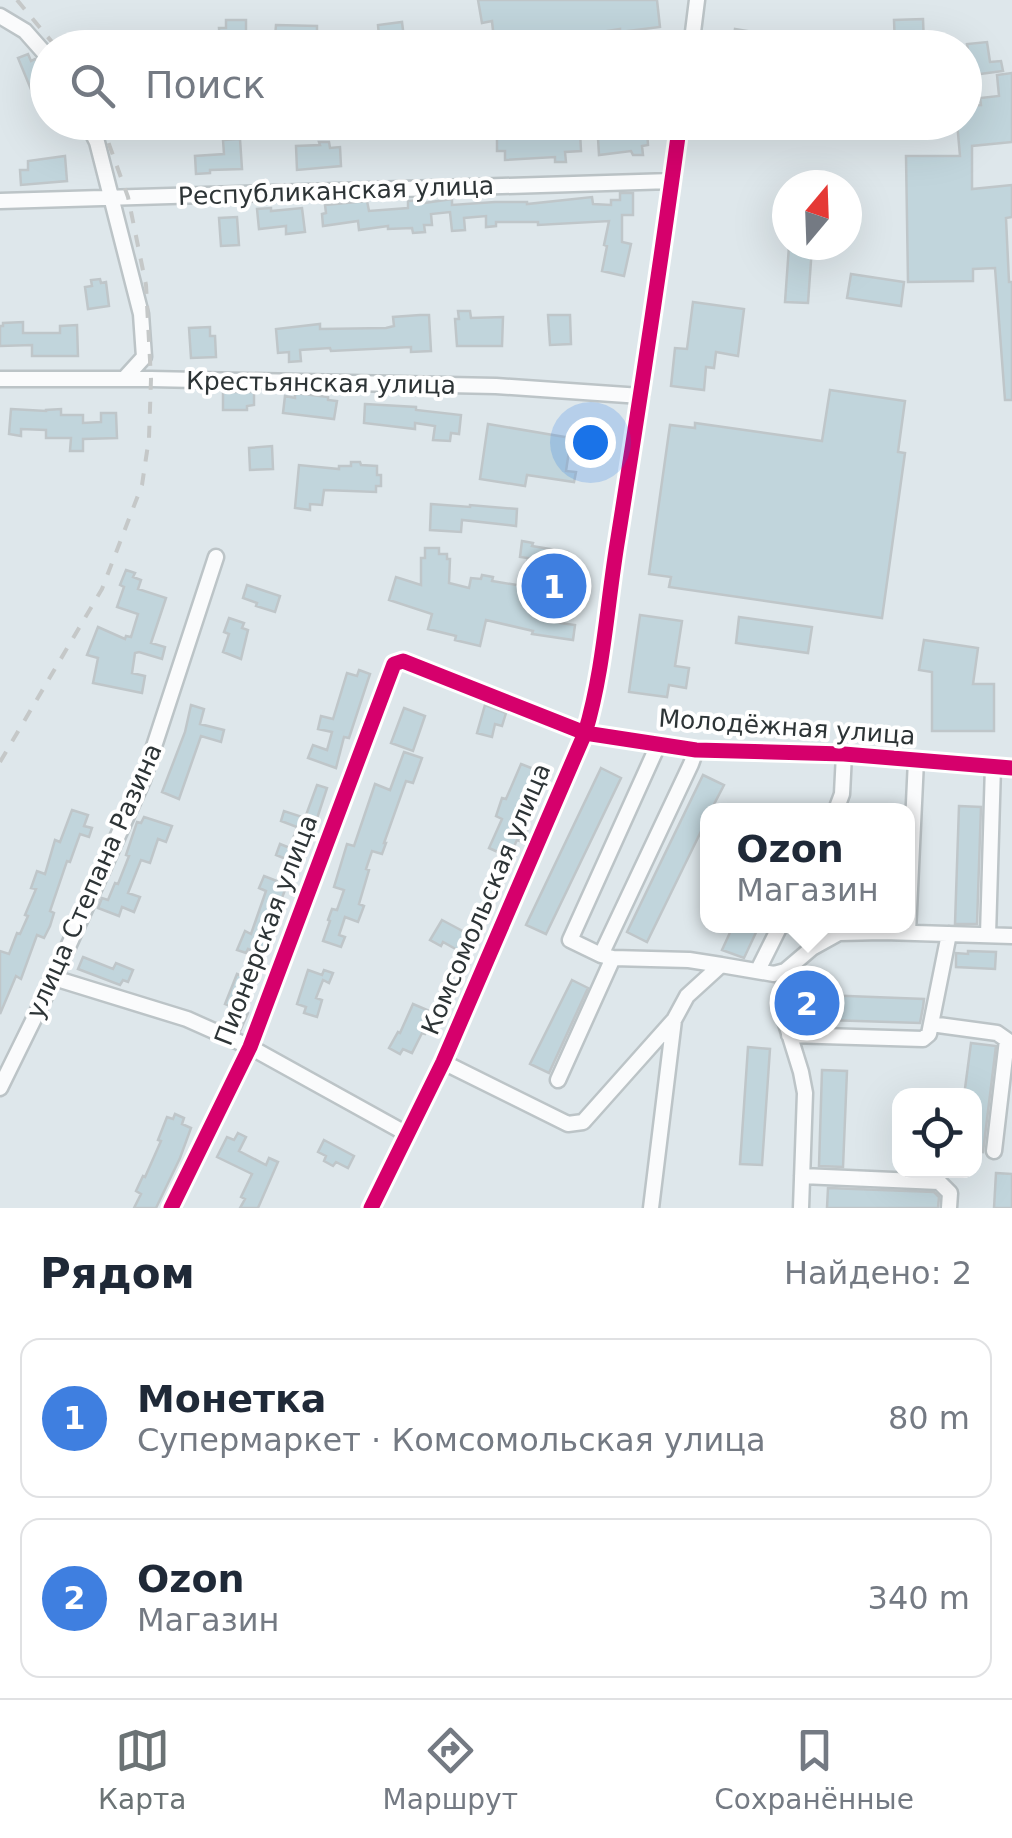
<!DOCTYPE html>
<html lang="ru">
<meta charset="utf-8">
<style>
:root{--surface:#fff;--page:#f6f6f7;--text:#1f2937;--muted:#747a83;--line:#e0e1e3;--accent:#6b7375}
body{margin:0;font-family:"DejaVu Sans",sans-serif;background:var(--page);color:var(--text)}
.controls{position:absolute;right:30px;bottom:30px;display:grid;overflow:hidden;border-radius:20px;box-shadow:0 10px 40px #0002}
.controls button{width:90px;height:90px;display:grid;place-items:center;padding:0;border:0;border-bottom:2px solid var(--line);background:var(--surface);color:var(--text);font:50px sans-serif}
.compass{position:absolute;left:772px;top:170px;width:90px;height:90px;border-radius:50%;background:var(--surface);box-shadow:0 10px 40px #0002;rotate:19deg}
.you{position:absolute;left:590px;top:442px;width:35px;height:35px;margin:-25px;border:8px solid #fff;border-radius:50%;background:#1a73e8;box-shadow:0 0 0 15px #1a73e833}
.badge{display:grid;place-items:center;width:65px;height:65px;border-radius:50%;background:var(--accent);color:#fff;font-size:32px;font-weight:700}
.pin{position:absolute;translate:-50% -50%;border:5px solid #fff;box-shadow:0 2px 10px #0006}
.popup{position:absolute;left:700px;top:803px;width:215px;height:130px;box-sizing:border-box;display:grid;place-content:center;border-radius:20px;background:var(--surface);filter:drop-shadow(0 2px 8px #0005);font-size:32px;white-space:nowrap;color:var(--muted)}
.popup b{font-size:38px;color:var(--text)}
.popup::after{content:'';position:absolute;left:50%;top:100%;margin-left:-20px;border:20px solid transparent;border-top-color:var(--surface)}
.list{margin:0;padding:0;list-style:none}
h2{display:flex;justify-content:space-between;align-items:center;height:130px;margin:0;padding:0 40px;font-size:42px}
h2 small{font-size:32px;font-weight:400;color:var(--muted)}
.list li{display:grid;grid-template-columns:65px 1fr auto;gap:30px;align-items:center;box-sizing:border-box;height:160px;margin:0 20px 20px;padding:0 20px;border:2px solid var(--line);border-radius:20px}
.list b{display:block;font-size:38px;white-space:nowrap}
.list p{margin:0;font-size:32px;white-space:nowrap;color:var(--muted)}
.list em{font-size:32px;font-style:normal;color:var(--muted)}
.icon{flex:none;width:55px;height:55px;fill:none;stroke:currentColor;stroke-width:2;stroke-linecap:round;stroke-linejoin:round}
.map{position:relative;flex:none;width:1012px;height:1208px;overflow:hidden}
.search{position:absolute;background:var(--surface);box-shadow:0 10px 40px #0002;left:30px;right:30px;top:30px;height:110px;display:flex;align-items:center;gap:25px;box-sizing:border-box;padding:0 35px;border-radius:55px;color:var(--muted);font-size:38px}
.sheet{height:490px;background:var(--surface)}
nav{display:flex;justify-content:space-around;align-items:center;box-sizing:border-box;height:140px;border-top:2px solid var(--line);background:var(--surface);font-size:28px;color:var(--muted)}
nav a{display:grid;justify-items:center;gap:5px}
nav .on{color:var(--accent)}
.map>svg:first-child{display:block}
.building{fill:#c1d5dc;stroke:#bfc6c9;stroke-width:2.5}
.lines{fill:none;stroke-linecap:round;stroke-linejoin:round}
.minor-casing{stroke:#bcc4c7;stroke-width:19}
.minor{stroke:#fafbfc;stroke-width:14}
.rail{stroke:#c5c8c8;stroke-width:4;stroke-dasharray:12 12;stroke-linecap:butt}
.cycleway-casing{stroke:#fff;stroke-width:21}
.cycleway{stroke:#d6006c;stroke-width:15}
.labels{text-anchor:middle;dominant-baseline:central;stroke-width:8;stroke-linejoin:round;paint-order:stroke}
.street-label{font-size:25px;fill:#2d3436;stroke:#fff}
</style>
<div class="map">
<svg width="1012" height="1208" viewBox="0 0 1012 1208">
<rect width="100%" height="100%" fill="#dee7eb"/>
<path class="building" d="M478,0H657L660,27L620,32V29L601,32L602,36L558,40L559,44L540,46L539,40L502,45V39L494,40L492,21L482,23Z
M923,19L924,45L895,47L894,20Z
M226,20H246V48H220L219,28H226Z
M402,22L405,46L380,48L378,25Z
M276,25L317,26V33H321V48L267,47V37H275Z
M735,29L795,39V36L832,43L831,48H732Z
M156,34V36L182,34L183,48H143L141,35Z
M987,42L990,62L1001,61L1003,71L972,75L967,44Z
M28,54L31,61L35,59L48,69V100L37,104L18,58Z
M1012,73V142L972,146V189L1012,185V217L1006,218L1009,282H1012V400H1005L995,268L973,269V281L908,282L906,156H960L957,122H964V106L981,105L980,98L999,96L997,75Z
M580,131L581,151L565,152L566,162H555V157L505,160V151H497V135H561V132Z
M647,131L648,145L642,146L643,155H633L631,151L599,155L598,138H624V132Z
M240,139L242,169L210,170V173L196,174L195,156L224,154L223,140Z
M319,142H329L330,148L340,147L341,166L297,170L296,146L320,145Z
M65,156L67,181L21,185L20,170H28V161Z
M620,193H633V215H622V242L631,244L624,276L602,271L607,246L604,245L609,221L538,225V222H496V226L486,227V216L464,218L465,230L452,231L450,212L431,214L432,225H424L425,232L413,233L412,228L388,229V226L359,230L358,221L323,226L322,214L326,213L325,205L367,201L369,211L408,208V201L424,200V203L452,199V205L495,202H527V204L592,197L593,204L611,205V200H620Z
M271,208V211L302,208L305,232L286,234V226L259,229L257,209Z
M237,217L239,245L221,246L219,218Z
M789,246L812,247L808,303L785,302Z
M851,274L904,282L901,306L847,298Z
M100,279L101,283L106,282L109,306L88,309L85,287L92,286L91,280Z
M693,302L744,309L738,356L716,352L714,368L706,367L704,390L671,386L675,348L687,349Z
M458,311H470L471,318L503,317L502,346H457L455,319H459Z
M420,315H429L431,351L411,352V347L331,351L330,348L300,350L301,361L289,362V352L278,353L276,329L320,324V329L386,328L394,326L393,317Z
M548,315H570L571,344L550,345Z
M23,322V333H60V326L77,325L78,356H32V345L0,346V326H3V323Z
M210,327V336H215L216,357L191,358L189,328Z
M830,390L905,401L898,452L905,453L882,618L669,587L671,577L649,574L670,425L695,428V423L822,441Z
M223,392H254V405L247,406V410H223Z
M295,393L328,397V400L337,401L334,419L283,413L285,396L295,398Z
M365,404L416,407V410L461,415L459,434L451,433L450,441L433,440L435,426L415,423V429L364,423Z
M11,409L46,411V410L61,409V415H83V423L101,422V413H116L117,438L83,439V451H70L71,438H46V430L21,429V436L9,434Z
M488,424L571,438L566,471L576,472L574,482L527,475L525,486L480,479Z
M272,446L273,469L250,470L249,448Z
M351,462H360L361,465L377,466V475H381V486H376V492L324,490L322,505L310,504V510L295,508L299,465L339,469V466H351Z
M431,504L470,507V505L517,509L516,526L462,520L461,532L430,530Z
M522,541L533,543L532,546L568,552L561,594H565L560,623L575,625L573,640L532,634L533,631L486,620L480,646L455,640L456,636L428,629L432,614L389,600L396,577L421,585V558H425V548H439V554H447V559H450L449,583L469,588L471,578L481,579L482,575L493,577L492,581L523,586L528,558L520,557Z
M126,570L135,573L133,577L141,580L138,589L166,598L151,643L165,647L162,659L139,652L135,653L132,673L145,676L142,693L93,683L98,658L87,655L98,627L125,639L126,636L131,637L138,614L117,607L124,587L120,585Z
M247,585L280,596L275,612L256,606L257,603L243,598Z
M640,615L682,621L675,666L689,668L686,688L669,685L667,697L629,692Z
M739,617L812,627L808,653L736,643Z
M229,618L244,623L242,628L248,630L241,659L223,652L229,634L224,632Z
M924,640L978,648L973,684H994V731H932V672L919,670Z
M359,670L370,674L349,738L344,737L336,768L308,758L313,745L327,750L332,732L318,729L321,716L333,719L347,673L357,676Z
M191,705L204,709L200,724L224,730L221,742L201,736L179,799L162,792L185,732Z
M485,705L506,713L502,726L495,724L492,737L477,733Z
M404,708L425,716L413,751L391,743Z
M404,752L422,758L413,783L406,781L384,843H386L382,854L372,851L366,869L369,870L359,904L364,906L358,922L345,917L339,935L345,937L341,947L323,941L330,921L328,920L332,909L337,910L344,890L334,887L347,844L354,846L375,784L390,790Z
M521,764L544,773L537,790L531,788L529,791L516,827L527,831L523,842L517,840L509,857L489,848L502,819L496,816L502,798L506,799Z
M601,768L621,778L546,934L526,925Z
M703,775L724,785L711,810H707V819L647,942L627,932Z
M317,785L327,788L310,840L308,839L299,864L276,855L280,844L290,848L297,827L281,821L284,811L305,818Z
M959,806L981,807L977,924H955Z
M72,810L88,815L84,826L92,828L89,837L80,834L70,862L67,861L50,911L54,913L50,926L44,938L37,935L21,979L16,976L0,1014V951L9,954L17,933L20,934L28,916L25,915L36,889L31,888L37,871L45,874L55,840L60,842Z
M144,817L172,826L166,842L158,839L150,863L141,860L128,893L140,897L134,912L122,907L119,916L98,908L102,898L108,900L115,883L118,884L129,856L126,855L137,822L141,823Z
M264,876L287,885L276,913L280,914L263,956L248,949L246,953L237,950L245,931L251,934L266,891L259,888Z
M442,920L470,935L461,952L443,942L441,946L430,940Z
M733,926H759L744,958L722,950Z
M968,951L996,952L995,969L956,967V953L968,954Z
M83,957L113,969L116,963L133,970L128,982L123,980L120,985L78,969Z
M308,970L322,975L324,970L333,973L329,983L323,980L316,998L322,1000L317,1017L304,1013L306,1007L297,1004Z
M237,974L254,981L242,1010L248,1013L240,1031L230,1026L238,1009L225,1004Z
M572,980L588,988L549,1073L530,1064Z
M796,994L924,999L923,1007L920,1023L796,1019Z
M413,1004L434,1013L425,1034L422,1033L412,1053L403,1049L400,1054L389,1048L398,1032L400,1033Z
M971,1043L996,1046L983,1152L974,1151V1096H964Z
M748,1047L770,1049L762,1165L740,1164Z
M822,1070L847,1071L843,1167L819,1166Z
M175,1114L184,1118L182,1124L191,1128L180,1158L156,1208H134L141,1194L136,1191L143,1176L145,1177L161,1141L158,1140L167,1117L173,1119Z
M238,1133L246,1137L239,1151L266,1165L269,1158L278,1162L258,1208H240L245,1199L241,1197L252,1174L217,1157L227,1137L234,1140Z
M324,1140L354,1156L348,1168L336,1162L333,1166L324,1161L326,1156L318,1152Z
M996,1173L1012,1174V1208H994Z
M828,1188L934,1192L939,1197L938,1208H827Z"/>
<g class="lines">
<defs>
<path id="minor" d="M0,16L25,31L48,57
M691,48L697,0
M87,122L97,142L141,314L144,357L124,379
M0,201L672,181
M0,379H151L496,386L641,396
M658,745L570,940L601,955L613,958L689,960L721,965
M836,810L842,794L844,754
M908,932L916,760
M988,935L993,766
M601,955L691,764L696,750
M758,970L780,926
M785,971L783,1014L801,1072L805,1093L801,1208
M54,978L187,1019L250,1047L407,1134
M931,1024L997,1033L1007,1040L994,1151
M789,1035L923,1039L929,1034L949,934
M443,1062L568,1124L583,1122L673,1021
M558,1080L613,958
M0,1088L54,978L143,780L216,557
M802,1176L939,1182L950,1193L949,1208
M171,1208L250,1047L394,664L403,661L585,733L696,750L844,754L1012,768
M371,1208L443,1062L585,733C604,670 607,603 618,538C640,400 661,261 680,122
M651,1208L674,1020L687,996L721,965L774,974L785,971L812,948L839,933L883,932L1012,936"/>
</defs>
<use href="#minor" class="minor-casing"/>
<use href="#minor" class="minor"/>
<path class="rail" d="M17,0L57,48
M0,762L102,589L142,485L149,438L151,379L146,285L128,197L101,122"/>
<defs>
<path id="cycleway" d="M171,1208L250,1047L394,664L403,661L585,733L696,750L844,754L1012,768
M371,1208L443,1062L585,733C604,670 607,603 618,538C640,400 661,261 680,122"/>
</defs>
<use href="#cycleway" class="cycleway-casing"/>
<use href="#cycleway" class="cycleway"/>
</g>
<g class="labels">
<g class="street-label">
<text transform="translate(336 191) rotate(-2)">Республиканская улица</text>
<text transform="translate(321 383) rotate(1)">Крестьянская улица</text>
<text transform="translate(787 727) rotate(4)">Молодёжная улица</text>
<text transform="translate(94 881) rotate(-66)">улица Степана Разина</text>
<text transform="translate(486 899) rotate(-67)">Комсомольская улица</text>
<text transform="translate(266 930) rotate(-69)">Пионерская улица</text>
</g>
</g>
</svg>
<div class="controls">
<button><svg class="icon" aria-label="locate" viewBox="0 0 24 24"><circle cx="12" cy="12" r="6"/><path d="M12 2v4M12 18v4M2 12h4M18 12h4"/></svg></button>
</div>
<svg class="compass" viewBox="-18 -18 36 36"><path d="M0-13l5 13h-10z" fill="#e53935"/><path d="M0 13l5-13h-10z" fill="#747a83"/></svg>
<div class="you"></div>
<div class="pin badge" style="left:554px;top:586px;background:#3f7fe0">1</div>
<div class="pin badge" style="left:807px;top:1003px;background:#3f7fe0">2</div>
<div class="popup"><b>Ozon</b>Магазин</div>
<div class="search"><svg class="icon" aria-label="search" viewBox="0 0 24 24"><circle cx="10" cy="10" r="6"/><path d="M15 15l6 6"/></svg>Поиск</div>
</div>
<section class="sheet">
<h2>Рядом<small>Найдено: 2</small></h2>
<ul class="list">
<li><span class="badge" style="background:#3f7fe0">1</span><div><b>Монетка</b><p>Супермаркет · Комсомольская улица</p></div><em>80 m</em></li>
<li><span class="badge" style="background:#3f7fe0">2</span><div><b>Ozon</b><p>Магазин</p></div><em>340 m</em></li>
</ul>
</section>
<nav>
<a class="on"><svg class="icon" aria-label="map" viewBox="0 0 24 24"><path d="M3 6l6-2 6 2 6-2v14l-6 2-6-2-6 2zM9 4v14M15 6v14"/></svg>Карта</a>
<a><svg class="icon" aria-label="directions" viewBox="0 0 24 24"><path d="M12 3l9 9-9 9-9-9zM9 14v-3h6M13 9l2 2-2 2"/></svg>Маршрут</a>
<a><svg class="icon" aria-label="saved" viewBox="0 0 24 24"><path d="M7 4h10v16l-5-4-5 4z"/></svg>Сохранённые</a>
</nav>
